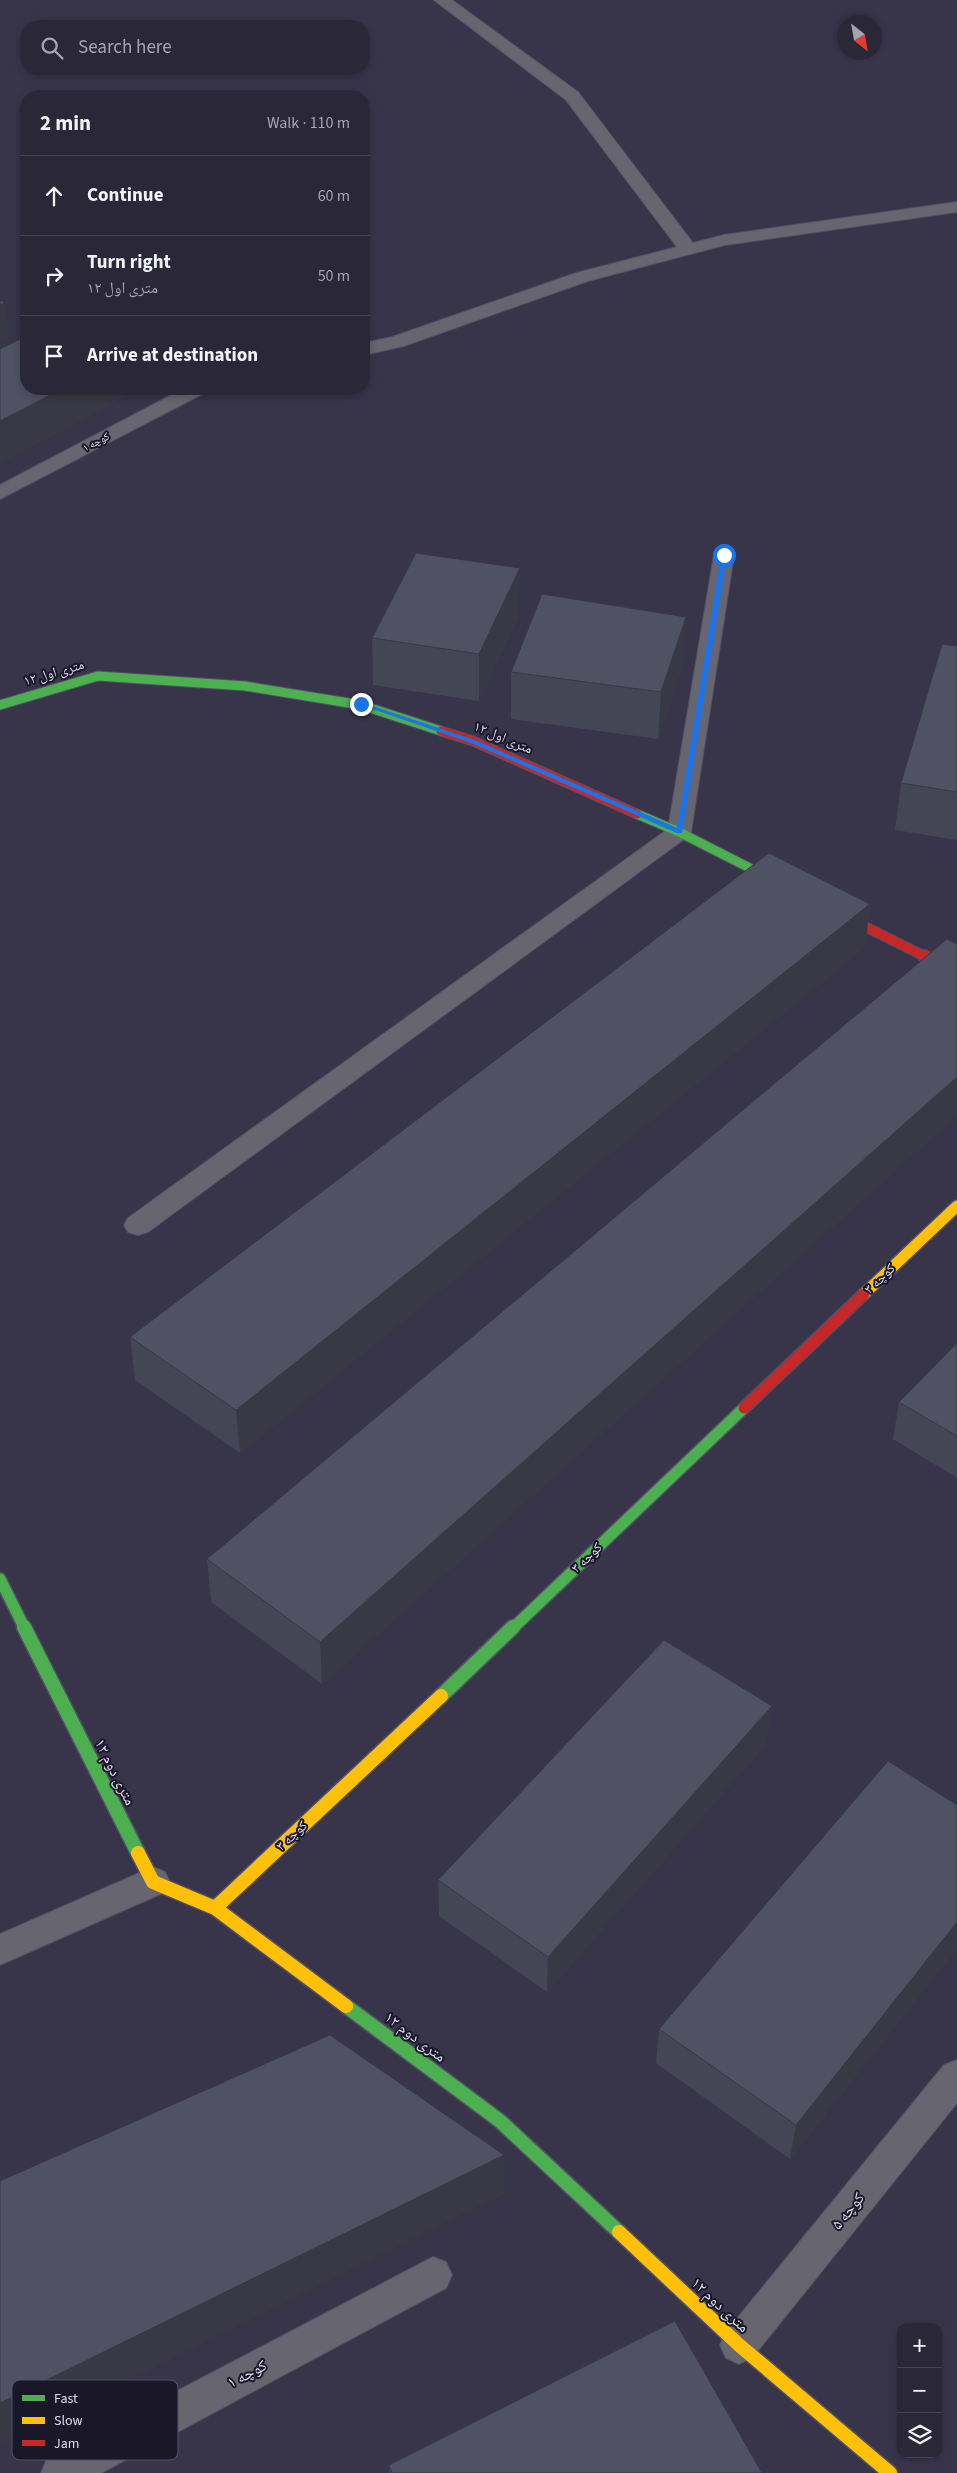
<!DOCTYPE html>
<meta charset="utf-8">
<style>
:root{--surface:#2a2738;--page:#322f40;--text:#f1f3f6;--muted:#a5a5ae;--line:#464453}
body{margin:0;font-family:"Source Sans 3","Noto Naskh Arabic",sans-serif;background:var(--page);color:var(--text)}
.controls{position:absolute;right:15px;bottom:15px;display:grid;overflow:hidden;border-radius:10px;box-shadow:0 2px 8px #0003}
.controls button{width:45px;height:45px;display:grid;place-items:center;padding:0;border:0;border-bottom:1px solid var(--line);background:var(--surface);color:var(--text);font:25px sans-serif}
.compass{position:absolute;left:837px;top:15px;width:45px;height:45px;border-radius:50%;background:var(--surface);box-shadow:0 2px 8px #0003;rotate:149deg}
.stop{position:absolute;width:15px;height:15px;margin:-11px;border:4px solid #1a73e8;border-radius:50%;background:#fff}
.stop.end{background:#1a73e8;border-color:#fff;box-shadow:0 1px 5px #0008}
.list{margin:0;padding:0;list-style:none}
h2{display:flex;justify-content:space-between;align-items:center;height:65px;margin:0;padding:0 20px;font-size:21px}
h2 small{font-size:16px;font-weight:400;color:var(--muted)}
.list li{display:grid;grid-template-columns:32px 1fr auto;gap:15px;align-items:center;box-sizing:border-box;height:80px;padding:0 20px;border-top:1px solid var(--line)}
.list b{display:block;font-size:19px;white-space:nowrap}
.list p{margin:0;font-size:16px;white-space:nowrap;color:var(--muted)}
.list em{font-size:16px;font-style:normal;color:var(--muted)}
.icon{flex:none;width:28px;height:28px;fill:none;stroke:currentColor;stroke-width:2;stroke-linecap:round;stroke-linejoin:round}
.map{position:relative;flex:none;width:957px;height:2473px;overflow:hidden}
.search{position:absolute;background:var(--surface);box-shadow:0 2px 8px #0003;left:20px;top:20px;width:350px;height:55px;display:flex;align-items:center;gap:12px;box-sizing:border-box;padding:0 18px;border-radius:20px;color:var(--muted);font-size:19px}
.panel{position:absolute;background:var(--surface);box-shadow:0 2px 8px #0003;left:20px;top:90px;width:350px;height:305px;border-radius:20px}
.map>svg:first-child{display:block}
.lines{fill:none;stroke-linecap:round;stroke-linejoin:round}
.street-casing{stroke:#535064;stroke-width:2}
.fast-far2-casing{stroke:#535064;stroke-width:11}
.fast-far1-casing{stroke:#535064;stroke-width:14}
.fast-casing{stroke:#535064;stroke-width:17}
.slow-far1-casing{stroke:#535064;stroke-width:14}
.slow-casing{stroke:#535064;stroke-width:17}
.jam-far1-casing{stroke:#535064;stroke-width:11}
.jam-casing{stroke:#535064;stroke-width:14}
.street{fill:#67656f;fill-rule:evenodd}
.fast-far2{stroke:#4caf50;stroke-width:9}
.fast-far1{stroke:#4caf50;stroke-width:11}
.fast{stroke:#4caf50;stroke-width:14}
.slow-far1{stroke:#ffc107;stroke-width:11}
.slow{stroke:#ffc107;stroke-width:14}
.jam-far1{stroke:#c62828;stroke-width:9}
.jam{stroke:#c62828;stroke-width:11}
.wall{fill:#454655}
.shaded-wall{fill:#383945}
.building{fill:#505163;stroke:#383945}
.route{fill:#1a73e8}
.labels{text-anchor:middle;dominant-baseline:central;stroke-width:4;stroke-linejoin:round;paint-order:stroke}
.far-street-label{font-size:11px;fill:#dddbf4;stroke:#1a1729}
.street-label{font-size:14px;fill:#dddbf4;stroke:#1a1729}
.near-street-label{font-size:16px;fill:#dddbf4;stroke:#1a1729}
.key{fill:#1a1729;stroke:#545266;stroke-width:1}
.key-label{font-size:14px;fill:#dddbf4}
</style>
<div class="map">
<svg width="957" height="2473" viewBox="0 0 957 2473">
<rect width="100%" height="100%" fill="#38344a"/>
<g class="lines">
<defs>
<path id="street" d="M434,0H452L578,92L693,243L724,235L957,202V212L725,245L588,281L404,346L364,355V343L392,337L576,273L677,247L566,100Z
M183,389H207L204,393L0,499V485Z
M724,549L731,551L734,555L691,832L687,837L148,1232L138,1235L128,1232L124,1225L128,1218L668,829L714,555L717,551Z
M153,1867L165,1872L170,1882L165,1892L0,1965V1934Z
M957,2060V2103L752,2358L739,2364L726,2358L720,2345L726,2332L944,2065Z
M433,2257L446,2262L452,2275L446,2288L101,2473H41L47,2459Z"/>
<path id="fast-far2" d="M0,705L98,676L245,686L361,705L441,731
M637,814L679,832L783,885"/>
<path id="fast-far1" d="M0,1579L25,1629
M512,1629L744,1408"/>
<path id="fast" d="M24,1627L138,1853
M441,1696L513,1627
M346,2006L500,2121L619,2232"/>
<path id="slow-far1" d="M864,1294L957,1206"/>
<path id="slow" d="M138,1853L153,1882L215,1908L346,2006
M215,1908L441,1696
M619,2232L739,2345L890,2473"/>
<path id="jam-far1" d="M441,731L473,741L637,814
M834,911L926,957"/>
<path id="jam" d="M924,956L957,973
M744,1408L864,1294"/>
</defs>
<use href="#street" class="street-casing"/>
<use href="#fast-far2" class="fast-far2-casing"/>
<use href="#fast-far1" class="fast-far1-casing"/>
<use href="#fast" class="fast-casing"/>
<use href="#slow-far1" class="slow-far1-casing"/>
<use href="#slow" class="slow-casing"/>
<use href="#jam-far1" class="jam-far1-casing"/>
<use href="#jam" class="jam-casing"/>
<use href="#street" class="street"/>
<use href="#fast-far2" class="fast-far2"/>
<use href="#fast-far1" class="fast-far1"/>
<use href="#fast" class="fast"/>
<use href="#slow-far1" class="slow-far1"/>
<use href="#slow" class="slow"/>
<use href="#jam-far1" class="jam-far1"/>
<use href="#jam" class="jam"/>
</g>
<path class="wall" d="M519,615L479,701L373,685L372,638Z
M686,617L683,663L658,739L511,719V672Z
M957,646V840L895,830L901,783Z
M870,904L865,947L240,1453L135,1380L130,1337Z
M957,944V1115L322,1684L211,1602L207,1559Z
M957,1343V1478L893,1439L899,1402Z
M767,1743L547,1992L439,1916L438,1880Z
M957,1805V1948L790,2159L656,2063L659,2029Z
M389,2465L762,2473H389Z"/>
<path class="shaded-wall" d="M5,303L10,337L0,341V305Z
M62,389H140L0,464V421Z
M520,568L519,615L479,701V654Z
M686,617L683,663L658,739L661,692Z
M870,904L865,947L240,1453L236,1410Z
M957,1077V1115L322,1684L320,1642Z
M772,1706L767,1743L547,1992L548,1957Z
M957,1922V1948L790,2159L796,2125Z
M504,2155V2194L0,2444V2403Z"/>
<path class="building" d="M0,300L5,303L0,305Z
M26,336V389H62L0,421V349Z
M416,553L520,568L479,654L372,638Z
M542,594L686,617L661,692L511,672Z
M942,644L957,646V792L901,783Z
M769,853L870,904L236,1410L130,1337Z
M947,939L957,944V1077L320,1642L207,1559Z
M957,1343V1436L899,1402Z
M664,1640L772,1706L548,1957L438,1880Z
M888,1761L957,1805V1922L796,2125L659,2029Z
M330,2035L504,2155L0,2403V2181Z
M675,2321L762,2473H392L389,2465Z"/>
<path class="route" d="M724,553L727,555L682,833H677L471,743L358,704L363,703L475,740L677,828L721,555Z"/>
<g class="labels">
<g class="far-street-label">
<text transform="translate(96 442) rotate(-28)">کوچه ۱</text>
</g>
<g class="street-label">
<text transform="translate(54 673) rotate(-16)">۱۲ متری اول</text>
<text transform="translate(503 738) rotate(23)">۱۲ متری اول</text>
<text transform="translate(880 1279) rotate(-44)">کوچه ۳</text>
<text transform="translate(587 1558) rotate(-44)">کوچه ۳</text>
<text transform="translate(292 1836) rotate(-43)">کوچه ۳</text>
</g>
<g class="near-street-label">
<text transform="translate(115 1772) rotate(63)">۱۲ متری دوم</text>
<text transform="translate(415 2037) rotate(37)">۱۲ متری دوم</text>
<text transform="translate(848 2211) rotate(-51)">کوچه ۵</text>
<text transform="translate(720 2305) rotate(43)">۱۲ متری دوم</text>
<text transform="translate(247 2374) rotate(-28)">کوچه ۱</text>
</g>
</g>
<rect x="12" y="2380" width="166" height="80" rx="8" class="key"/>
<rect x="22" y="2395" width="23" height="6" fill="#4caf50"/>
<rect x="22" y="2417" width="23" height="7" fill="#ffc107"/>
<rect x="22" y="2440" width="23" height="6" fill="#c62828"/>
<g class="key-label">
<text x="54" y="2403">Fast</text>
<text x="54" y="2425">Slow</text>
<text x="54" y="2448">Jam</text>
</g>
</svg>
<div class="controls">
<button>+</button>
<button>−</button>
<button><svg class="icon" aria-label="layers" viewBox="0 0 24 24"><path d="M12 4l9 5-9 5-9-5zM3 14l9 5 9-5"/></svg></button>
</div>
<svg class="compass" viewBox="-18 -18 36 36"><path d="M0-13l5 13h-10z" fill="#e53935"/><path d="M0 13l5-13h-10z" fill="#a5a5ae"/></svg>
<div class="stop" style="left:724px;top:555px"></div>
<div class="stop end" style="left:361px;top:704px"></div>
<div class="search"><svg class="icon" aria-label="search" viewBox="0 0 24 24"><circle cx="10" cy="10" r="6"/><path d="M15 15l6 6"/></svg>Search here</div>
<section class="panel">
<h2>2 min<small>Walk · 110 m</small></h2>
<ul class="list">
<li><svg class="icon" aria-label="ahead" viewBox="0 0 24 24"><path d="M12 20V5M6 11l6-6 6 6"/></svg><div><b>Continue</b></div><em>60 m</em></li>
<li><svg class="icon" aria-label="right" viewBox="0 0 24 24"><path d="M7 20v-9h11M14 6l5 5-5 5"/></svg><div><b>Turn right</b><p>۱۲ متری اول</p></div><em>50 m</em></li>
<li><svg class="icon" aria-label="arrive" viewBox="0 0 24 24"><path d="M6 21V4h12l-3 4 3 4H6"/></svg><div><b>Arrive at destination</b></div></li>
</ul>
</section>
</div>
